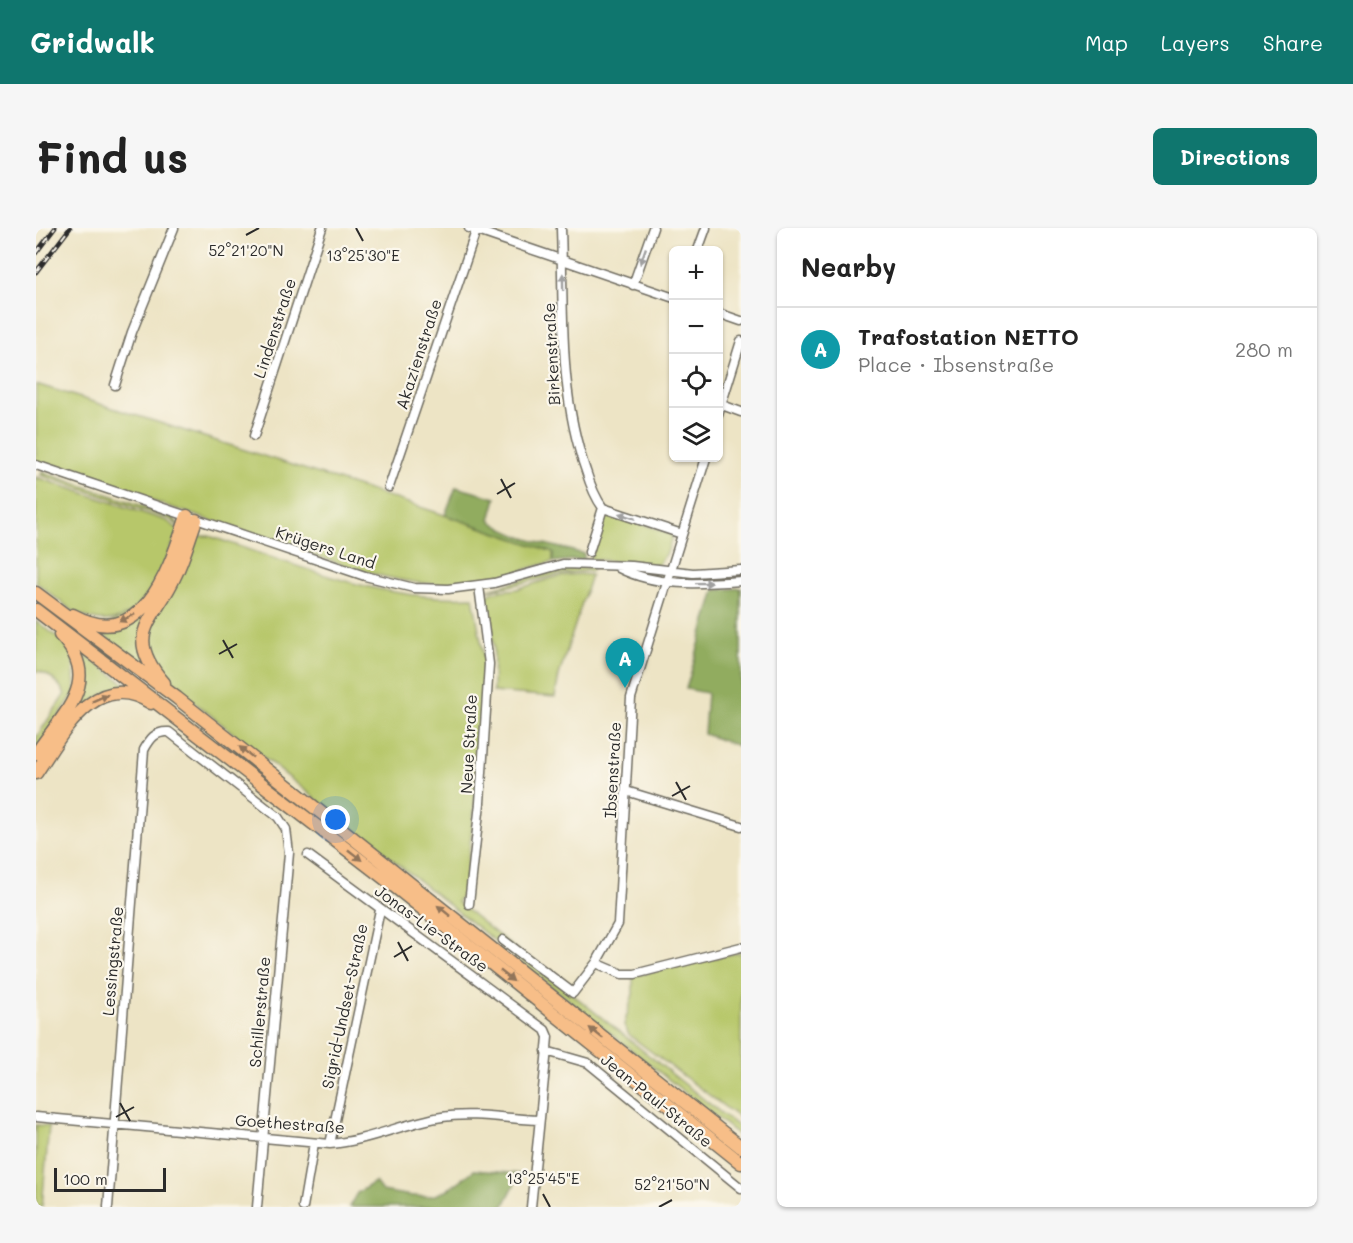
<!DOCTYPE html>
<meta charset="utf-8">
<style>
:root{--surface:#fff;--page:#f6f6f6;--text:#222;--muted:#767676;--line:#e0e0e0;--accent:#0f766e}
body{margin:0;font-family:Mali,sans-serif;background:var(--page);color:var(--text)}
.controls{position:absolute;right:18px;top:18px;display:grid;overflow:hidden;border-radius:9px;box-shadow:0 2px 4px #0004}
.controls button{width:54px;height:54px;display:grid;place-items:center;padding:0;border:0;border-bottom:2px solid var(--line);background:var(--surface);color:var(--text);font:30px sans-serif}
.scale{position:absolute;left:18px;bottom:15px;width:112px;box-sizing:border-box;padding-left:6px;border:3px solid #2b2b2b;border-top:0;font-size:16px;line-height:21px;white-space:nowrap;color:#2b2b2b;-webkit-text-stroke:4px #fbf7ec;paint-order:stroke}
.you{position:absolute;left:300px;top:592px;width:21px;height:21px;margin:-15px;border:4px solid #fff;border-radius:50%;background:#1a73e8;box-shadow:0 0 0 9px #1a73e833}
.badge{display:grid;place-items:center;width:39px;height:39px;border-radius:50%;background:var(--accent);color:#fff;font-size:20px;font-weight:700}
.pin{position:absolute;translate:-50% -50px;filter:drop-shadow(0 2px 3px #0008)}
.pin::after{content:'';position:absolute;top:32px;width:21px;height:18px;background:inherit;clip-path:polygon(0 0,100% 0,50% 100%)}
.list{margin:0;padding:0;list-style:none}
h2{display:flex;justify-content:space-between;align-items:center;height:78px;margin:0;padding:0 24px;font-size:26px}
h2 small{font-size:20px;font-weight:400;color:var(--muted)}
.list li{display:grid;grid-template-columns:39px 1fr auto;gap:18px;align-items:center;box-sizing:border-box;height:84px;padding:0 24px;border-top:2px solid var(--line)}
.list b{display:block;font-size:22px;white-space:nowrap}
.list p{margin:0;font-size:20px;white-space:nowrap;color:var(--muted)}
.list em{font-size:20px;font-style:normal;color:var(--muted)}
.icon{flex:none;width:33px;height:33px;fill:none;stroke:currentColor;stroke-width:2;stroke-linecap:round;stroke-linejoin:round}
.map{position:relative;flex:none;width:705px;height:979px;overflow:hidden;border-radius:9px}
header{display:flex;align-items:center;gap:36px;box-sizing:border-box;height:84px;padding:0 30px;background:var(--accent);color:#fff}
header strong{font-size:28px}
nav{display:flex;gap:33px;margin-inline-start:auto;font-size:21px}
.intro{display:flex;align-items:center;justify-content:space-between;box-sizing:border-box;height:144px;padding:0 36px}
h1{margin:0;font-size:42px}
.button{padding:15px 27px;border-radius:9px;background:var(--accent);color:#fff;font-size:21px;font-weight:700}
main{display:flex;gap:36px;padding:0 36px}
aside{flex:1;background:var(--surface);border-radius:9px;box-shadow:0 2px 4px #0004}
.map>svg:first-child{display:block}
.green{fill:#b7c76a;stroke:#71794a;stroke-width:1.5}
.forest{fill:#91ac5e;stroke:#5e6c44;stroke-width:1.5}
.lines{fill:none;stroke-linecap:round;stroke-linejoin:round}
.minor-casing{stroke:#6f6c61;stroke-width:11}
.highway-casing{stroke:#6f6c61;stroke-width:15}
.minor{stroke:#fff;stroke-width:8}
.highway{stroke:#f7be88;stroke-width:12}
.rail-casing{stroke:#2b2b2b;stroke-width:4.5}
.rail{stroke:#fbf7ec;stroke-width:2;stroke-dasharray:7;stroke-linecap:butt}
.oneway{fill:#a0a0a0}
.oneway2{fill:#91745a}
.ticks{fill:none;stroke:#2b2b2b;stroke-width:2}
.labels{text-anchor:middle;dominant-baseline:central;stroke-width:4.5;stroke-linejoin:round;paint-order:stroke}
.street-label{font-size:16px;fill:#2b2b2b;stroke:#fbf7ec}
.ticks-label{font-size:15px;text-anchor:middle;fill:#2b2b2b;stroke:#fbf7ec;stroke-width:4.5;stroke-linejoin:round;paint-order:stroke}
</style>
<header>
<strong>Gridwalk</strong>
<nav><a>Map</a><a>Layers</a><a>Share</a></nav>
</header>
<div class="intro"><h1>Find us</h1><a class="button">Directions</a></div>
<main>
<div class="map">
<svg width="705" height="979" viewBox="0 0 705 979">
<rect width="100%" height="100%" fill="#fbf7ec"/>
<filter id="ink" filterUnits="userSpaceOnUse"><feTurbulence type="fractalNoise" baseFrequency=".0167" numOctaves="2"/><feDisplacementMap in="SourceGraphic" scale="12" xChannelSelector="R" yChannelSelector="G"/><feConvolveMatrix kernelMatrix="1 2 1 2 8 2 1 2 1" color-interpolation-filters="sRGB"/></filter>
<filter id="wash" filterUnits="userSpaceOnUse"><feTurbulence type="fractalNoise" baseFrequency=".008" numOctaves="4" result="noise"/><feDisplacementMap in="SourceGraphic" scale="24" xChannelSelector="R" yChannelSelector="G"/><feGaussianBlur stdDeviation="1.35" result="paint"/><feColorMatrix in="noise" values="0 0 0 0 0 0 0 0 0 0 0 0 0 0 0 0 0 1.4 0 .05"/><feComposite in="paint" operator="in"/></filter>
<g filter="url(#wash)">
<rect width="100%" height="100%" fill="#ede4c5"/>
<path class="green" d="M0,156C173,210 346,265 518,324L517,334C493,339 470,349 445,353C401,361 359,353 317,340L0,234Z
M6,244L136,288L144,299L134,291L5,247Z
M0,249L131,293L143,302C124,344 102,416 41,385C27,377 13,364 0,354Z
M571,283L637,307L631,325L622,337L554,331L567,286Z
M158,308H173C260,337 345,374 437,369L449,436L438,583L428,665L421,674L705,901V909L128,450L114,428L113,400Z
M557,339L556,343C519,343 487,358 450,362L527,340Z
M555,347L523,447L519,469L457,464L458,419L450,369C458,361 471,363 481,361C506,354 528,343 555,347Z
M117,374L114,382L110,439L57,399L65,400Z
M0,393L29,415L37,428L39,464L0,522V510L29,466C24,456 11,443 0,443Z
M40,420L99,463L74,462L34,488L48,458Z
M705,724V891L593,807L588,797L597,766V748Z
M0,897L13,898L6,979H0Z"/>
<path class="forest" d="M420,259L460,270L454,292C479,312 517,317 548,326V331L517,334V324L409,287Z
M705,360V519L668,506L671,465L650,461L679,362Z
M438,942L484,946L467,979H313L321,965L339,954L346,963C395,971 397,975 438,942Z"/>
</g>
<g filter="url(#ink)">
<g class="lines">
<defs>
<path id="minor" d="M433,0L638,70
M525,0C528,82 522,164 550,243C554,256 559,269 567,280L646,306
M662,22L670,0
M597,57L617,0
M682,85L705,93
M79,157L96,104L138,0
M686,177L705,184
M682,187L705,113
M218,208L286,0
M0,237L329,348L378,360L412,361L458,355L527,336L596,338L657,345L705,342
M353,259L440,3
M553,324L567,280
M583,340C620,359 664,356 705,353
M590,563L705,598
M272,627L509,802L512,809L510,831L495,979
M433,676L444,575L453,436L443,358
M467,712L537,765L560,735L582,696L595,470L670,230
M560,735L586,746H599L705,719
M510,823L552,835L705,960
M0,889L294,916C333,913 367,895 406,889C437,884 472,891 503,892
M294,916L344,682
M72,979L108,522C114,511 119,503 133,504L242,589L250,601L253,625L221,979
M267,979L278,915"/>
<path id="highway" d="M0,365L141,470L705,919
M0,382L348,650L705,935
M37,387C109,426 134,338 151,288
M128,455C85,405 119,393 139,348C148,330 153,310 160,292
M0,526C26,486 69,453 24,407
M0,545C26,507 59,439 115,475"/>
</defs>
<use href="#minor" class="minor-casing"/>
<use href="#highway" class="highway-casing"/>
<use href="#minor" class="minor"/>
<use href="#highway" class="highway"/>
<defs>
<path id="rail" d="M0,25L19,0
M0,44L34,0"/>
</defs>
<use href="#rail" class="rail-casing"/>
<use href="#rail" class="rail"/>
</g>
<defs><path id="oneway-solid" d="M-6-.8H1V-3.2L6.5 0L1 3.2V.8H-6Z" transform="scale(1.5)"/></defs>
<g class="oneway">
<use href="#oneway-solid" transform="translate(607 28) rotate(109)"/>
<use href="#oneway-solid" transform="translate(527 54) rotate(-91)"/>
<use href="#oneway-solid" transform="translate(591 288) rotate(-162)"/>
<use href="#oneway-solid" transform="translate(668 355) rotate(-1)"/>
</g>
<g class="oneway2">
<use href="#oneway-solid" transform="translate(91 390) rotate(154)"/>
<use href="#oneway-solid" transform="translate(64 470) rotate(-24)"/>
<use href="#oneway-solid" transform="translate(210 524) rotate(-142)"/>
<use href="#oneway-solid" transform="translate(319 627) rotate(38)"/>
<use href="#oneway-solid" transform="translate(408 683) rotate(-141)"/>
<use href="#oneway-solid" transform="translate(471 748) rotate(39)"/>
<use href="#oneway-solid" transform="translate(560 805) rotate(-142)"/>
</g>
</g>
<path class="ticks" d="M320,0L327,13M210,7L223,0M465,251L475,270M461,266L479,255M187,412L197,430M183,426L201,416M640,554L650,572M636,568L654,558M362,714L372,733M358,729L376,718M84,875L94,893M80,889L98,879M507,966L514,979M623,979L636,972"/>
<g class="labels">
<g class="street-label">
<text transform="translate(238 100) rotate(-72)">Lindenstraße</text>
<text transform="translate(382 126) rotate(-72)">Akazienstraße</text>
<text transform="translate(515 126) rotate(-93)">Birkenstraße</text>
<text transform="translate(290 319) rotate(18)">Krügers Land</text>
<text transform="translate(432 516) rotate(-87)">Neue Straße</text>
<text transform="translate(576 542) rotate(-87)">Ibsenstraße</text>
<text transform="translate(396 700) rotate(36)">Jonas-Lie-Straße</text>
<text transform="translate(76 733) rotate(-85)">Lessingstraße</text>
<text transform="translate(308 778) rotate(-78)">Sigrid-Undset-Straße</text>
<text transform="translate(223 784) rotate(-85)">Schillerstraße</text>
<text transform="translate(621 872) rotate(39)">Jean-Paul-Straße</text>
<text transform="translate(254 895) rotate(4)">Goethestraße</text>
</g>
</g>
<g class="ticks-label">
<text x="210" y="28">52°21'20"N</text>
<text x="327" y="33">13°25'30"E</text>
<text x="507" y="956">13°25'45"E</text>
<text x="636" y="962">52°21'50"N</text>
</g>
</svg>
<div class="controls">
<button>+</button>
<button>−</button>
<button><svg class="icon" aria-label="locate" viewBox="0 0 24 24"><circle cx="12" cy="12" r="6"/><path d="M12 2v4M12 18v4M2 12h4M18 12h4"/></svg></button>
<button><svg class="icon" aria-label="layers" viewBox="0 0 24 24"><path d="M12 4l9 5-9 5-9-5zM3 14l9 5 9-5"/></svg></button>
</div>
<div class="scale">100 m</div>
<div class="you"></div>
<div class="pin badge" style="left:589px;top:460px;background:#0f9aa8">A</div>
</div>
<aside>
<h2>Nearby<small></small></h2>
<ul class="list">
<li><span class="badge" style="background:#0f9aa8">A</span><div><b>Trafostation NETTO</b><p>Place · Ibsenstraße</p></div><em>280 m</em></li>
</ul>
</aside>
</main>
